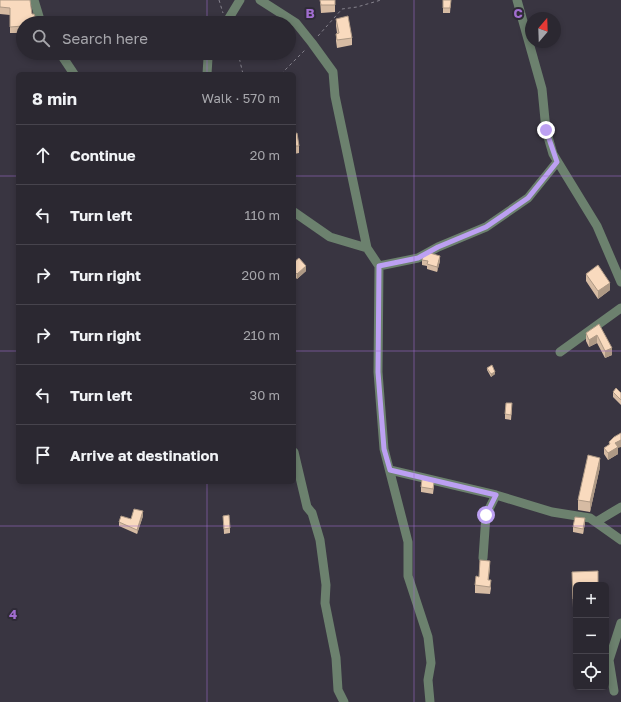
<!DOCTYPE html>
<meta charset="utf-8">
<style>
:root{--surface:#2b2831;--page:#37343d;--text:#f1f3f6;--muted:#a6a6ab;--line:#47444d}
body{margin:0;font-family:"Golos Text",sans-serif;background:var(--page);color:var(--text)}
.controls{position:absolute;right:12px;bottom:12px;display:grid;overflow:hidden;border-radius:6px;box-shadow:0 2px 6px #0003}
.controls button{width:36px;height:36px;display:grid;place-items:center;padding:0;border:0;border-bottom:1px solid var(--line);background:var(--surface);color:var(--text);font:20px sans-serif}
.compass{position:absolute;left:525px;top:12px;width:36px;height:36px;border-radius:50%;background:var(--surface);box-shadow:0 2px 6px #0003;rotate:19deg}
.stop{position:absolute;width:12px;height:12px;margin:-9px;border:3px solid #bca0f2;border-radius:50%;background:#fff}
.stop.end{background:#bca0f2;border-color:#fff;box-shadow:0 1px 4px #0008}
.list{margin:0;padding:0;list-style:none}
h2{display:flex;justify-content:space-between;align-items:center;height:52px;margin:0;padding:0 16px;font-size:17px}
h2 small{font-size:13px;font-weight:400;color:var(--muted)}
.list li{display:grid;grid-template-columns:26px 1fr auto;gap:12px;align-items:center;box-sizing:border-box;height:60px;padding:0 16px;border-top:1px solid var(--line)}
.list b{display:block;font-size:15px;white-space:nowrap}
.list em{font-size:13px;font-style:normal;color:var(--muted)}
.icon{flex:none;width:22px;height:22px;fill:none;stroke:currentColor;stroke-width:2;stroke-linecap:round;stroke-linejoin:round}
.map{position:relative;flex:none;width:621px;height:702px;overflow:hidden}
.search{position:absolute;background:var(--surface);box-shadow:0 2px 6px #0003;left:16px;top:16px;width:280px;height:44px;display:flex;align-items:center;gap:10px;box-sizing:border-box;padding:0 14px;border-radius:22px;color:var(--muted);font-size:15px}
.panel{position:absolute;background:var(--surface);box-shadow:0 2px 6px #0003;left:16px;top:72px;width:280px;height:412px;border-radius:6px}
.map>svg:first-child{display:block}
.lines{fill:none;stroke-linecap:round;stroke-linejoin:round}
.path{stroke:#86838d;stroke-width:1;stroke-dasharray:3 3;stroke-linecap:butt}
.minor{stroke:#6c816e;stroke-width:9}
.wall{fill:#d6bba3}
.shaded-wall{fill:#ae9985}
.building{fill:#f9dabe;stroke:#ae9985}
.route{stroke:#bca0f2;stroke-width:5}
.grid{fill:none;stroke:#a16dcf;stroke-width:1;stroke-opacity:0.55}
.grid-label{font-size:13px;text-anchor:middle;font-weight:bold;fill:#a16dcf;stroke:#2f2b37;stroke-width:4;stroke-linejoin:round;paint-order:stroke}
</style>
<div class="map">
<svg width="621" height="702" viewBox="0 0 621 702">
<rect width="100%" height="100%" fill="#393541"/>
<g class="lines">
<path class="path" d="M219,0L223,13
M318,36L342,9L357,7L381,0
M238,53L243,74
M281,74L306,49"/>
<path class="minor" d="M34,0L41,23
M260,0L296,23L312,43L333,72L335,96L367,248L379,266L378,372L384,449L408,542V576L428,637L431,663L428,680L430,702
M517,0L542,89L546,130L553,154L597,226L621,282
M226,23L240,0
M60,53L74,74
M207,74L208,58L211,53
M294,212L330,237L367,248
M379,266L418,258L438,247L486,227L528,198L557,162
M560,352L621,308
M294,452L307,507L312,513L320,540L326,585L325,603L336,658L338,690L344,702
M390,470L496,495L552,512L590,518L621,540
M596,522L621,507
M483,558L486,515L496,495
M614,691L609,660L621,623"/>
</g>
<path class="wall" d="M0,0H30L23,23V33H10V15L0,14Z
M320,0H335V12L321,13Z
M443,0H451L450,13H443Z
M336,19L352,38V45L337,48L336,41V34L337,33L336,26Z
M294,134L299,146V153L294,154Z
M422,260L440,261L437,272L427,269V266L422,265Z
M294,262L306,271L297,279L294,276Z
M586,274L610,290L598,299L586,281Z
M599,324L612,355L605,358L597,343L589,347L586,341V333Z
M487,368L495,374L491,377L487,370Z
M613,392L621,393V405L613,397Z
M512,408L511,420L505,419V414Z
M609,442L618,448V454L608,460L604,454V448L609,445Z
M600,467L590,512L578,510V500Z
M434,486L433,494L421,492V487Z
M143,516L137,534L119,526V522Z
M223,516L230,528V533L224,534Z
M585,523L583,534L573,532V527Z
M490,568L488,580L491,588L490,594L475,593V585L479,577Z
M572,572L576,585V608H573Z"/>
<path class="shaded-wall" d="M440,256V261L437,272V267Z
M306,266V271L297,279V274Z
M610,283V290L598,299V291Z
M597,335V343L589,347V340Z
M612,348V355L605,358V351Z
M495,372V374L491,377V374Z
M621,440V447L618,448V454L608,460V453L615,443Z
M600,458V467L590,512V502Z
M143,511V516L137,534V530Z
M585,518V523L583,534V529Z
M490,561V568L488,588V580Z"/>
<path class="building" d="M0,0H30L32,14H34L37,21L45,23H23V26L10,27V8L0,7Z
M320,0H335V5H321Z
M443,0H451L450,8H443Z
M348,16L352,38L337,40L336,34L339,33L336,19Z
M297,133L299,146H294V134Z
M430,253L440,256L437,267L427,264L428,261L422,260L423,257Z
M299,258L306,266L297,274L294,271V262Z
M598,265L610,283L598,291L586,274Z
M599,324L612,348L605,351L597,335L589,340L586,333Z
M492,365L495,372L491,374L487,368Z
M616,388L621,393V400L613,392Z
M506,403H512L511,415L505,414Z
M621,433V440L615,443L618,447L608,453L604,448L610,444L609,442L614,437Z
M588,455L600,458L590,502L578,500Z
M422,479L434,482L433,489L421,487Z
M134,509L143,511L137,530L119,522L121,516L131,519Z
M229,515L230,528L224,529L223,516Z
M575,517L585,518L583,529L573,527Z
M480,560L490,561L488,580H491L490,587L475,585L476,576L479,577Z
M598,571V585H576V598L573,599L572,572Z"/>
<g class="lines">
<path class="route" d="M486,515L496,495L390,470L384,449L378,372L379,266L418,258L438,247L486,227L528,198L557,162L546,130"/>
</g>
<path class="grid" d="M207,0V23M414,0V702M207,53V74M0,176H18M294,176H621M0,351H18M294,351H621M207,482V702M0,526H621"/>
<g class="grid-label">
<text x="310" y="18">B</text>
<text x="518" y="18">C</text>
<text x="13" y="619">4</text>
</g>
</svg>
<div class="controls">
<button>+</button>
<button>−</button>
<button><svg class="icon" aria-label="locate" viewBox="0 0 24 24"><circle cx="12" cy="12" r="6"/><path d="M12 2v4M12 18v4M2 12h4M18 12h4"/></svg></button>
</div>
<svg class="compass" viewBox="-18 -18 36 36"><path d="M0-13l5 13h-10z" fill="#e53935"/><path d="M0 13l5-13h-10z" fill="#a6a6ab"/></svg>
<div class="stop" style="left:486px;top:515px"></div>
<div class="stop end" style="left:546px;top:130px"></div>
<div class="search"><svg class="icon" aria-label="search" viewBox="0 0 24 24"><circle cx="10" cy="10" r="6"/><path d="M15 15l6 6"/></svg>Search here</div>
<section class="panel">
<h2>8 min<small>Walk · 570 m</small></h2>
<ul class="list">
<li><svg class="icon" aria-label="ahead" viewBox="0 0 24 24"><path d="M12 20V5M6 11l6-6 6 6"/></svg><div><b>Continue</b></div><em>20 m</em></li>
<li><svg class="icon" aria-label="left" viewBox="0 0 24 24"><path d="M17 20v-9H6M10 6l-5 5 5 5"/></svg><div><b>Turn left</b></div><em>110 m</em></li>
<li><svg class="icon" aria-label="right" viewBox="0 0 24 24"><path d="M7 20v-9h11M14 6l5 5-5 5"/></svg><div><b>Turn right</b></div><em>200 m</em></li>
<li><svg class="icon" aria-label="right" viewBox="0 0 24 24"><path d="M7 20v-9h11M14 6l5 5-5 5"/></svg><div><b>Turn right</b></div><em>210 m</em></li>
<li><svg class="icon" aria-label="left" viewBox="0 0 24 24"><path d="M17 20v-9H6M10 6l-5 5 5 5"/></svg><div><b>Turn left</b></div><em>30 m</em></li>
<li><svg class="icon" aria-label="arrive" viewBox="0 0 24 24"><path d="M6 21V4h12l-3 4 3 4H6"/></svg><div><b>Arrive at destination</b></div></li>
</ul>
</section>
</div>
